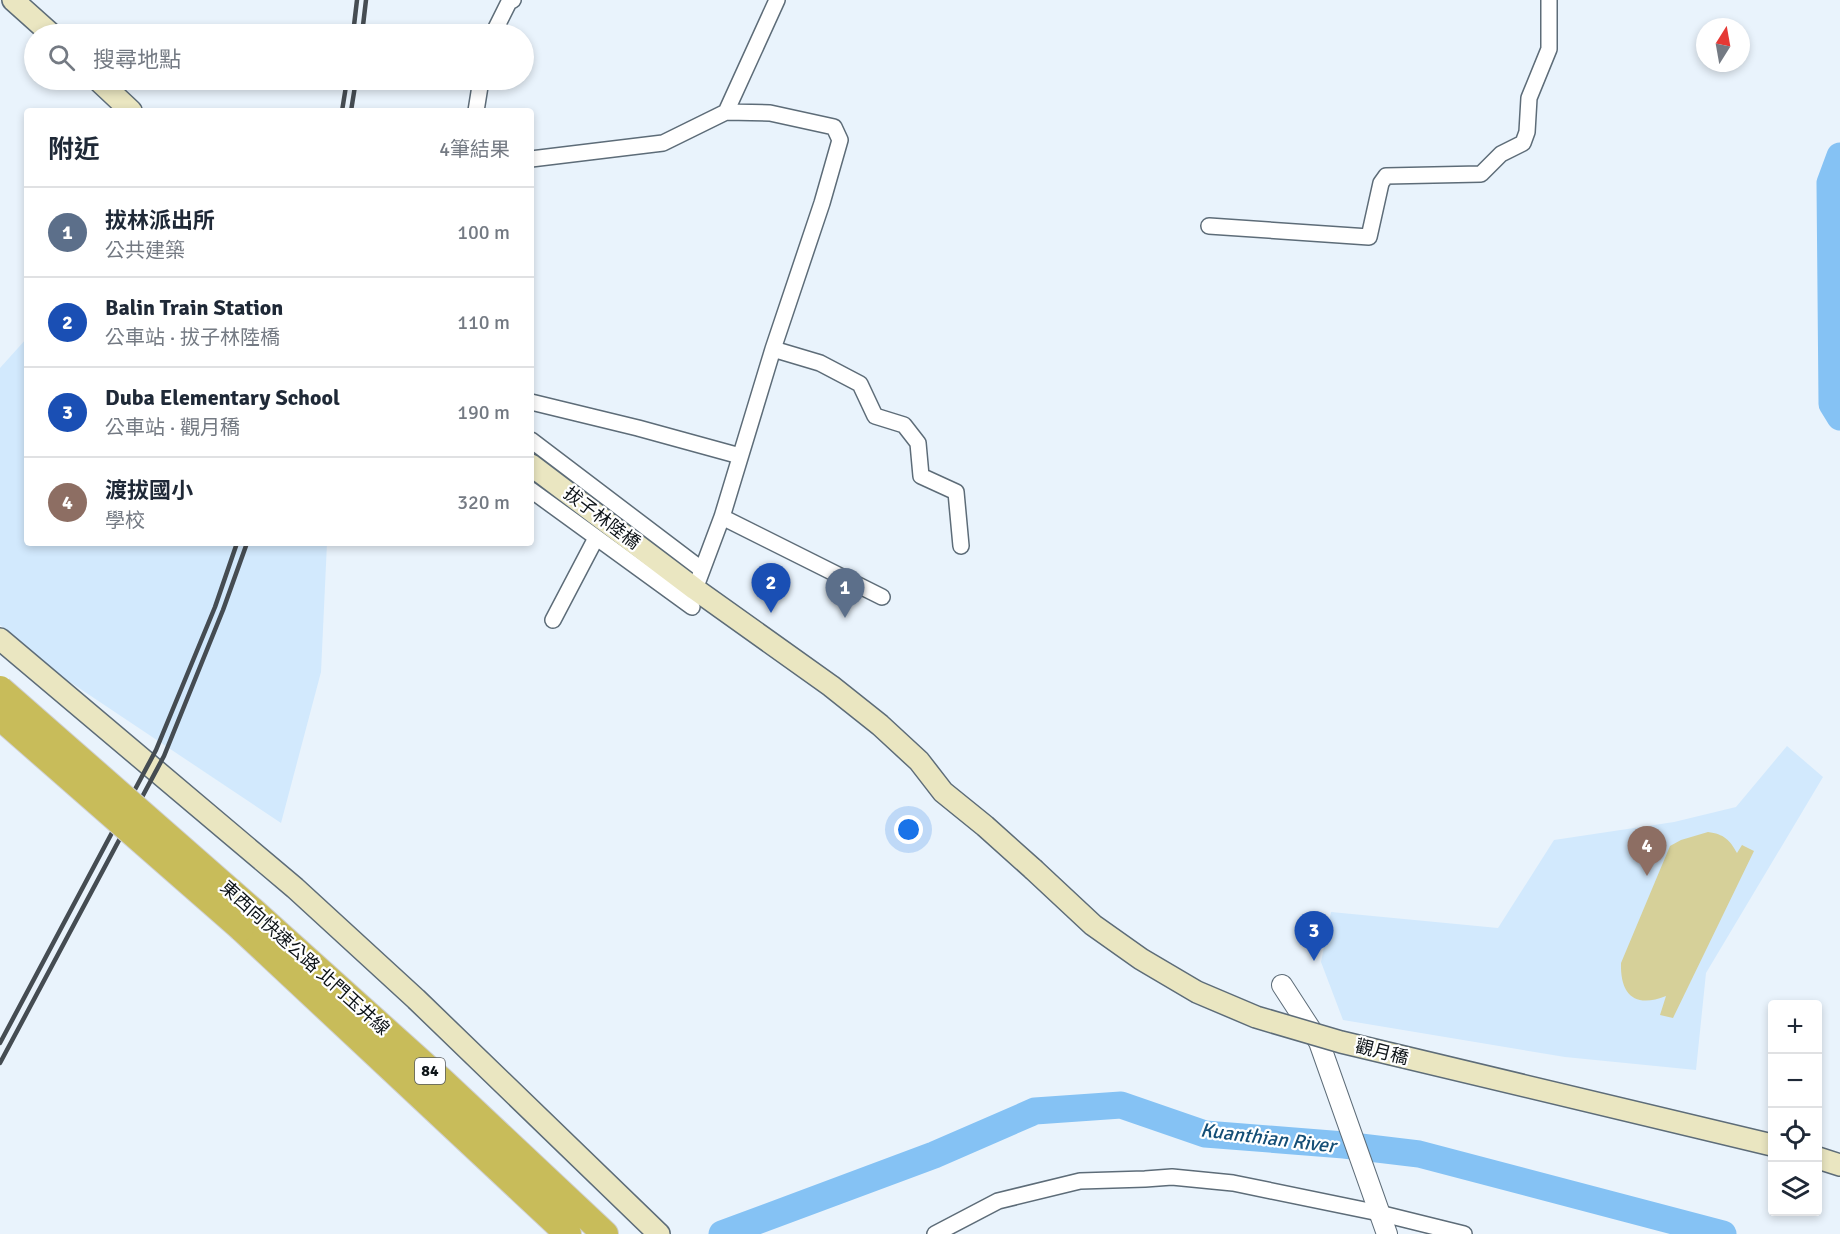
<!DOCTYPE html>
<html lang="zh-TW">
<meta charset="utf-8">
<style>
:root{--surface:#fff;--page:#f2f2f3;--text:#1f2937;--muted:#747a83;--line:#e0e1e3;--accent:#0f766e}
body{margin:0;font-family:Signika,"Noto Sans TC",sans-serif;background:var(--page);color:var(--text)}
.controls{position:absolute;right:18px;bottom:18px;display:grid;overflow:hidden;border-radius:6px;box-shadow:0 3px 9px #0003}
.controls button{width:54px;height:54px;display:grid;place-items:center;padding:0;border:0;border-bottom:2px solid var(--line);background:var(--surface);color:var(--text);font:30px sans-serif}
.compass{position:absolute;left:1696px;top:18px;width:54px;height:54px;border-radius:50%;background:var(--surface);box-shadow:0 3px 9px #0003;rotate:11deg}
.you{position:absolute;left:909px;top:830px;width:21px;height:21px;margin:-15px;border:4px solid #fff;border-radius:50%;background:#1a73e8;box-shadow:0 0 0 9px #1a73e833}
.badge{display:grid;place-items:center;width:39px;height:39px;border-radius:50%;background:var(--accent);color:#fff;font-size:20px;font-weight:700}
.pin{position:absolute;translate:-50% -50px;filter:drop-shadow(0 2px 3px #0008)}
.pin::after{content:'';position:absolute;top:32px;width:21px;height:18px;background:inherit;clip-path:polygon(0 0,100% 0,50% 100%)}
.list{margin:0;padding:0;list-style:none}
h2{display:flex;justify-content:space-between;align-items:center;height:78px;margin:0;padding:0 24px;font-size:26px}
h2 small{font-size:20px;font-weight:400;color:var(--muted)}
.list li{display:grid;grid-template-columns:39px 1fr auto;gap:18px;align-items:center;box-sizing:border-box;height:90px;padding:0 24px;border-top:2px solid var(--line)}
.list b{display:block;font-size:22px;white-space:nowrap}
.list p{margin:0;font-size:20px;white-space:nowrap;color:var(--muted)}
.list em{font-size:20px;font-style:normal;color:var(--muted)}
.icon{flex:none;width:33px;height:33px;fill:none;stroke:currentColor;stroke-width:2;stroke-linecap:round;stroke-linejoin:round}
.map{position:relative;flex:none;width:1840px;height:1234px;overflow:hidden}
.search{position:absolute;background:var(--surface);box-shadow:0 3px 9px #0003;left:24px;top:24px;width:510px;height:66px;display:flex;align-items:center;gap:15px;box-sizing:border-box;padding:0 21px;border-radius:33px;color:var(--muted);font-size:22px}
.panel{position:absolute;background:var(--surface);box-shadow:0 3px 9px #0003;left:24px;top:108px;width:510px;height:438px;border-radius:6px}
.map>svg:first-child{display:block}
.built{fill:#d2e9fd}
.green{fill:#d6d099}
.lines{fill:none;stroke-linecap:round;stroke-linejoin:round}
.river{stroke:#85c2f4;stroke-width:27}
.minor-casing{stroke:#5d6c78;stroke-width:18}
.tertiary-casing{stroke:#5d6c78;stroke-width:22}
.secondary-casing{stroke:#5d6c78;stroke-width:24}
.trunk-casing{stroke:#cfd0d1;stroke-width:28}
.minor{stroke:#fff;stroke-width:15}
.tertiary{stroke:#fff;stroke-width:20}
.secondary{stroke:#eae6c1;stroke-width:21}
.trunk{stroke:#c8bc5a;stroke-width:26}
.rail{stroke:#454c52;stroke-width:4.5}
.secondary-bridge-casing{stroke:#5d6c78;stroke-width:24;stroke-linecap:butt}
.trunk-bridge-casing{stroke:#cfd0d1;stroke-width:28;stroke-linecap:butt}
.secondary-bridge{stroke:#eae6c1;stroke-width:21}
.trunk-bridge{stroke:#c8bc5a;stroke-width:26}
.labels{text-anchor:middle;dominant-baseline:central;stroke-width:4.5;stroke-linejoin:round;paint-order:stroke}
.shield{fill:#fff;stroke:#565a5d;stroke-width:1.5}
.shield-label{font-size:16px;font-weight:bold;fill:#0d1317}
.street-label{font-size:18px;fill:#0d1317;stroke:#fff}
.water-label{font-size:20px;font-style:italic;fill:#144e76;stroke:#fff}
</style>
<div class="map">
<svg width="1840" height="1234" viewBox="0 0 1840 1234">
<rect width="100%" height="100%" fill="#e9f3fc"/>
<path class="built" d="M27,338V543H327L321,672L281,823L55,672L0,625V368Z
M1787,746L1823,777L1706,973L1696,1070L1565,1057L1343,1020L1321,962L1331,912L1498,928L1554,840L1674,822L1736,807Z"/>
<path class="green" d="M1708,832C1724,834 1730,840 1737,853L1742,845L1754,851L1673,1018L1660,1015L1666,996C1636,1008 1620,996 1621,963L1670,846L1681,840Z"/>
<g class="lines">
<path class="river" d="M1840,156L1830,183L1832,404L1840,417
M722,1234L934,1155L1035,1111L1121,1105L1205,1134L1344,1145L1419,1154L1723,1234"/>
<defs>
<path id="minor" d="M493,34L509,2L513,0
M476,111L481,80
M726,112L777,0
M531,159L663,143L726,112L770,113L834,127L840,140L822,203L773,349L722,517L695,589
M1209,226L1369,237L1381,183L1386,176L1481,174L1501,154L1523,143L1527,132L1529,98L1549,49V0
M773,349L820,363L860,384L875,416L904,425L918,443L921,476L956,492L961,546
M531,402L638,428L740,456
M531,440L701,569
M531,490L692,607
M722,517L882,597
M553,620L596,538
M935,1234L998,1201L1080,1181L1145,1179L1172,1177L1233,1183L1379,1213L1464,1234"/>
<path id="tertiary" d="M1282,985L1319,1042L1387,1234"/>
<path id="secondary" d="M13,0L51,34
M98,80L131,111
M531,465L695,589L831,686L880,725L919,761L943,792L985,826L1033,869
M0,639L295,888L416,999L659,1234
M1818,1158L1840,1165"/>
<path id="trunk" d="M252,910L441,1080L605,1234
M241,928L568,1234"/>
</defs>
<use href="#minor" class="minor-casing"/>
<use href="#tertiary" class="tertiary-casing"/>
<use href="#secondary" class="secondary-casing"/>
<use href="#trunk" class="trunk-casing"/>
<use href="#minor" class="minor"/>
<use href="#tertiary" class="tertiary"/>
<use href="#secondary" class="secondary"/>
<use href="#trunk" class="trunk"/>
<path class="rail" d="M353,34L357,0
M362,34L366,0
M342,111L347,80
M351,111L356,80
M0,1043L156,750L215,607L237,543
M0,1063L164,756L223,610L247,543"/>
<defs>
<path id="secondary-bridge" d="M1033,869L1093,925L1141,959L1197,992L1256,1017L1341,1042L1772,1145"/>
<path id="trunk-bridge" d="M0,689L252,910
M0,717L241,928"/>
</defs>
<use href="#secondary-bridge" class="secondary-bridge-casing"/>
<use href="#trunk-bridge" class="trunk-bridge-casing"/>
<use href="#secondary-bridge" class="secondary-bridge"/>
<use href="#trunk-bridge" class="trunk-bridge"/>
</g>
<g class="labels">
<rect class="shield" x="415" y="1058" width="30" height="26" rx="4.5"/>
<g class="shield-label">
<text x="430" y="1071">84</text>
</g>
<g class="street-label">
<text transform="translate(602 518) rotate(37)">拔子林陸橋</text>
<text transform="translate(305 958) rotate(42)">東西向快速公路 北門玉井線</text>
<text transform="translate(1382 1052) rotate(14)">觀月穚</text>
</g>
<g class="water-label">
<text transform="translate(1268 1138) rotate(7)">Kuanthian River</text>
</g>
</g>
</svg>
<div class="controls">
<button>+</button>
<button>−</button>
<button><svg class="icon" aria-label="locate" viewBox="0 0 24 24"><circle cx="12" cy="12" r="6"/><path d="M12 2v4M12 18v4M2 12h4M18 12h4"/></svg></button>
<button><svg class="icon" aria-label="layers" viewBox="0 0 24 24"><path d="M12 4l9 5-9 5-9-5zM3 14l9 5 9-5"/></svg></button>
</div>
<svg class="compass" viewBox="-18 -18 36 36"><path d="M0-13l5 13h-10z" fill="#e53935"/><path d="M0 13l5-13h-10z" fill="#747a83"/></svg>
<div class="you"></div>
<div class="pin badge" style="left:845px;top:618px;background:#5c6f8a">1</div>
<div class="pin badge" style="left:771px;top:613px;background:#1a4fb4">2</div>
<div class="pin badge" style="left:1314px;top:961px;background:#1a4fb4">3</div>
<div class="pin badge" style="left:1647px;top:876px;background:#8d6e63">4</div>
<div class="search"><svg class="icon" aria-label="search" viewBox="0 0 24 24"><circle cx="10" cy="10" r="6"/><path d="M15 15l6 6"/></svg>搜尋地點</div>
<section class="panel">
<h2>附近<small>4筆結果</small></h2>
<ul class="list">
<li><span class="badge" style="background:#5c6f8a">1</span><div><b>拔林派出所</b><p>公共建築</p></div><em>100 m</em></li>
<li><span class="badge" style="background:#1a4fb4">2</span><div><b>Balin Train Station</b><p>公車站 · 拔子林陸橋</p></div><em>110 m</em></li>
<li><span class="badge" style="background:#1a4fb4">3</span><div><b>Duba Elementary School</b><p>公車站 · 觀月穚</p></div><em>190 m</em></li>
<li><span class="badge" style="background:#8d6e63">4</span><div><b>渡拔國小</b><p>學校</p></div><em>320 m</em></li>
</ul>
</section>
</div>
